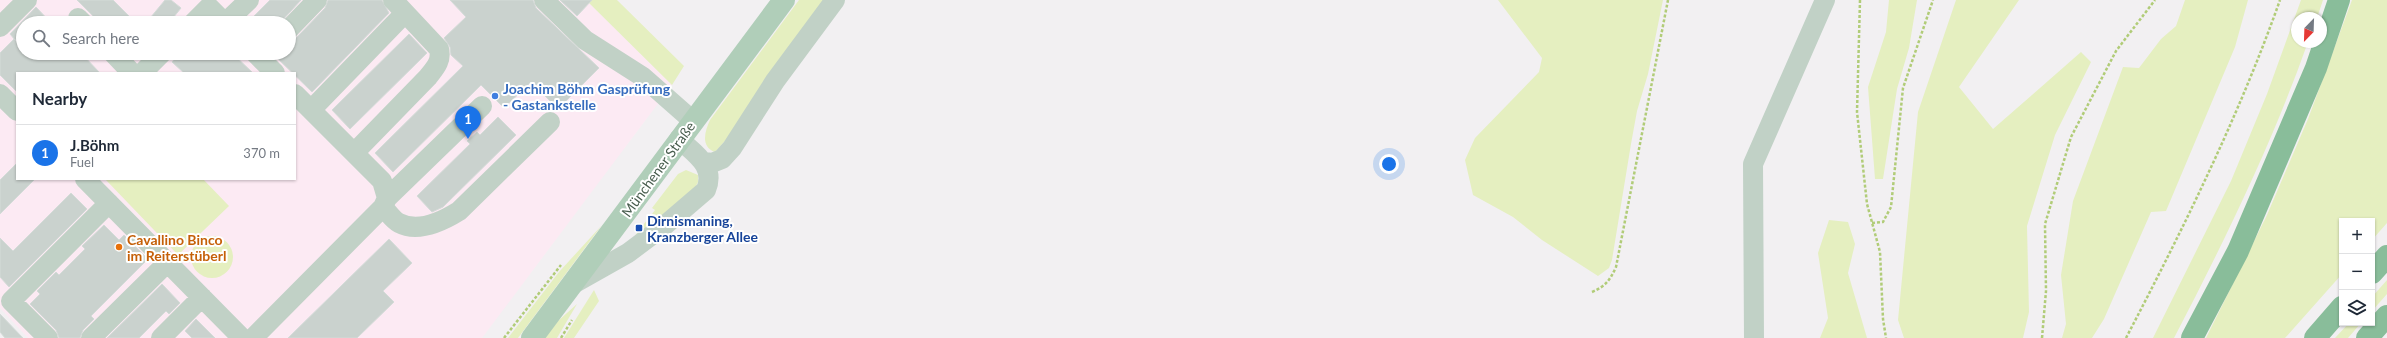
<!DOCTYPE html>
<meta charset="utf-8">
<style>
:root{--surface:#fff;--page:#f2f2f3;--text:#1f2937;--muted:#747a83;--line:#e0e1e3;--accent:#1a73e8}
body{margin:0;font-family:Lato,sans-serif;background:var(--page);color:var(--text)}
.controls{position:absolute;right:12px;bottom:12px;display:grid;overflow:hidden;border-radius:0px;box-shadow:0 1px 3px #0004}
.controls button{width:36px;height:36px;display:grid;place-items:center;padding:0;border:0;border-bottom:1px solid var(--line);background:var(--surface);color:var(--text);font:20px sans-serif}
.compass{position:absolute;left:2291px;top:12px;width:36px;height:36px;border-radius:50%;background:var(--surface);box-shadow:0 1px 3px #0004;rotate:203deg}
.you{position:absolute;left:1389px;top:164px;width:14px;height:14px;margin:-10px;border:3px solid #fff;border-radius:50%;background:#1a73e8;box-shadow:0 0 0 6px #1a73e833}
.badge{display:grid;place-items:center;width:26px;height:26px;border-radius:50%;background:var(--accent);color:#fff;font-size:13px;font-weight:700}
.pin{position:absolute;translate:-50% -33px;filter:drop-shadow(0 1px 2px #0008)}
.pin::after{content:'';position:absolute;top:21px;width:14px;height:12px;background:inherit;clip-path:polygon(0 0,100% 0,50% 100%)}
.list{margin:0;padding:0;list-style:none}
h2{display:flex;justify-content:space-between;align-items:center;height:52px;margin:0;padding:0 16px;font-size:17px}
h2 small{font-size:13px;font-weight:400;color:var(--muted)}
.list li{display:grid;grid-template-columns:26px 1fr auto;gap:12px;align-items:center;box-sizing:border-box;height:56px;padding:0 16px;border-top:1px solid var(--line)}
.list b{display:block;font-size:15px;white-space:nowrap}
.list p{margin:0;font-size:13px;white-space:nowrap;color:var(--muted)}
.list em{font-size:13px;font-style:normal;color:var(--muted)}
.icon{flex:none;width:22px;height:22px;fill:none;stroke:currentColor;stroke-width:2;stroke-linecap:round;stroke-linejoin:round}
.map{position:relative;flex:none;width:2387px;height:338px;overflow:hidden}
.search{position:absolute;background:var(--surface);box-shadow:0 1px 3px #0004;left:16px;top:16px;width:280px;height:44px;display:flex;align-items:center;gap:10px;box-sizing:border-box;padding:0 14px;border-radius:22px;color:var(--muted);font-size:15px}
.panel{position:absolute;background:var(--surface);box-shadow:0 1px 3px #0004;left:16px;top:72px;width:280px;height:108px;border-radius:0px}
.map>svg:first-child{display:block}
.commercial{fill:#fceaf3;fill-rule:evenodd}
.green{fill:#e5efc0}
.building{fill:#cad2ce;stroke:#d4dbd8}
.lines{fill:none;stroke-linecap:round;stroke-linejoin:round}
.path{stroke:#b1cc78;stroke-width:2.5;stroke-dasharray:3 2;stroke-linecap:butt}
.minor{stroke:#c1d1c6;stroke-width:20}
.major{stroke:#b0ceb9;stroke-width:22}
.highway{stroke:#89bd9a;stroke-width:22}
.shop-dot{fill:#3f7fe0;stroke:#fff;stroke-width:1.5}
.transit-dot{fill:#1a4fb4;stroke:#fff;stroke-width:1.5}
.food-dot{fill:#e8710a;stroke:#fff;stroke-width:1.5}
.labels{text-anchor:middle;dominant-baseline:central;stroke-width:4;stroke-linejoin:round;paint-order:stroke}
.shop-label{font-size:14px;font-weight:bold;fill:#366cbe;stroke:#fff;text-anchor:start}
.street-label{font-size:14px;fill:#485d4e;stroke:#fff}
.transit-label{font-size:14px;font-weight:bold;fill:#164399;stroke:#fff;text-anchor:start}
.food-label{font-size:14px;font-weight:bold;fill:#c56008;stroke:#fff;text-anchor:start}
</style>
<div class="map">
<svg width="2387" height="338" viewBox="0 0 2387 338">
<rect width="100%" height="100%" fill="#f2f0f2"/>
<path class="commercial" d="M0,0H586L672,85L482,338H28L0,308ZM23,23H289V53H23ZM17,73H295V179H17Z"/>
<path class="green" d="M586,0H617L684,66L672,85Z
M799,0H824L742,122L715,152C700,146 705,131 710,120Z
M1498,0H1663L1648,74L1637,111L1631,144L1612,260L1609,268L1598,276L1542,240L1513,217L1473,195L1465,160L1475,138L1539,72L1542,58Z
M1889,0H1917L1909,48L1897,89L1883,179H1875L1868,87L1886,32Z
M1956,0H2019L1959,87L1993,129L2081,52L2091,62L2055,135L2027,226L2029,312L2023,338H1904L1898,320L1918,112Z
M2185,0H2248L2235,47L2166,211L2151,212L2104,319L2092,338H2062L2066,324L2061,275L2073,201L2123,67L2139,68L2161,39L2176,26Z
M2301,0H2323L2317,18H2297V42H2308C2272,144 2224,242 2174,338H2153L2231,181L2267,94Z
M2352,0H2387V223L2372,240V221H2342V274L2285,338H2206L2267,215L2308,119Z
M686,170L698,175V182L693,192L634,237L647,220L652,223L656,217L652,214L655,210L652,208L678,174Z
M105,179H203L229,206L178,255Z
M1829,220L1848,222L1855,244L1848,273L1867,338H1820L1828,318L1818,253Z
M602,225L518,338H508L559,272Z
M191 257a21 21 0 1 1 42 0a21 21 0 1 1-42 0Z
M2387,280V294L2372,311V297Z
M594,290L599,301L574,338H564Z
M577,304L557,338H545L558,321Z
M2349,323H2361L2348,338H2335Z"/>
<path class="building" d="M77,0H113L136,23H100Z
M165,0H171L181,8L169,23H146Z
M270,0H301L280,23H247Z
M328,0H382L389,13L312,92L272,53H289V40L297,37L325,8Z
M450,0H533L536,8L599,68L558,109L531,82L504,108L481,85L393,172L375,153L463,66L451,55L450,47L444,38L466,17Z
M560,0H592L577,16Z
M36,7L51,23H23V32L15,40L10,34Z
M409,34L427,53L350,129L332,110Z
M14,39L23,48V53H81L100,73H17V92L0,75V53Z
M180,53H232L253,73H184L172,62Z
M498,117L516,135L443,207L432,212L417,196L470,144L467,141L477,132L480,135Z
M17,163V179H35L0,214V180Z
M71,193L87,209L9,287L0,277V238L13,251Z
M104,225L119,240L124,235L148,259L91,316L94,319L83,330L80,338H59L56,330L30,304L40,294L37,291L56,272L59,275L85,249L82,246Z
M389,239L412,263L383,291L394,302L357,338H288Z
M162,284L180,303L169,314L166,311L139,338H107Z
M0,314L23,338H5L0,332Z
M196,319L215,338H192L185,331Z"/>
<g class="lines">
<path class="path" d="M1860,0L1857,112L1867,204L1880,252L1883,319L1886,338
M1872,223L1883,222L1891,207L1903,88L1933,0
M1592,292C1606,286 1610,280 1616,267L1668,0
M504,338L561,265
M561,338L572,320
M2042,338L2046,291L2045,224L2071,137L2116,51L2155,0
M2126,338C2183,229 2239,116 2280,0"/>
<path class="minor" d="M544,0L585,40L643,77L693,121
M78,18L83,23
M193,23L209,7L225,23
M225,23L249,0
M0,27L27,0
M289,29L317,0
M113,53L132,73
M255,53L275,73
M142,73L162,53
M0,94L17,111
M311,110L405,13
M354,153L428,77C435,68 442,61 439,49L393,0
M704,162L712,163L722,159L732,148L775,81L835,0
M85,179L242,338
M387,198L482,106
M383,207C388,212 393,220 399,223C418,233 443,221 459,211L550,122
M573,284L628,253L664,226L706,190C716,166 695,154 679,139
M48,338L11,301L109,203
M91,338L168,262
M161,338L202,297
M253,338L383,207L387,198L382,181L295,94
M1754,338L1753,164L1825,0"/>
<path class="major" d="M532,338L784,0"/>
<path class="highway" d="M2372,273L2387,256
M2192,338L2238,251L2316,68L2339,0
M2315,338L2342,307
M2367,338L2387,316"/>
</g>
<circle class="shop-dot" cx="495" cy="96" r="4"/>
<rect class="transit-dot" x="635" y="224" width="8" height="8" rx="2"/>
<circle class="food-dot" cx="119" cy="247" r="4"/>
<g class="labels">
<g class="shop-label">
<text x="503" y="88">Joachim Böhm Gasprüfung<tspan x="503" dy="16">- Gastankstelle</tspan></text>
</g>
<g class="street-label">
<text transform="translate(658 169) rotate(-54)">Münchener Straße</text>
</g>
<g class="transit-label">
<text x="647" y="220">Dirnismaning,<tspan x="647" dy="16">Kranzberger Allee</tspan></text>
</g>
<g class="food-label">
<text x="127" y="239">Cavallino Binco<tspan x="127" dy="16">im Reiterstüberl</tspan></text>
</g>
</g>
</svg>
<div class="controls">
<button>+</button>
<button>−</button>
<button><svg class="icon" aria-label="layers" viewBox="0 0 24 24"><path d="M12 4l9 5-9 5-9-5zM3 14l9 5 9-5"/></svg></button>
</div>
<svg class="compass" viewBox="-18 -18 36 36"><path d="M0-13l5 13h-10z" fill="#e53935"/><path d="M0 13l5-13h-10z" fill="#747a83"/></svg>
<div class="you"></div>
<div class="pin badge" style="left:468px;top:139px">1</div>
<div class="search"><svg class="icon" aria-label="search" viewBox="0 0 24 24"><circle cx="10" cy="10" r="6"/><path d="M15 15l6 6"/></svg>Search here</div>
<section class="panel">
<h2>Nearby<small></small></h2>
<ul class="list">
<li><span class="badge">1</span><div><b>J.Böhm</b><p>Fuel</p></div><em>370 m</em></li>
</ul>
</section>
</div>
